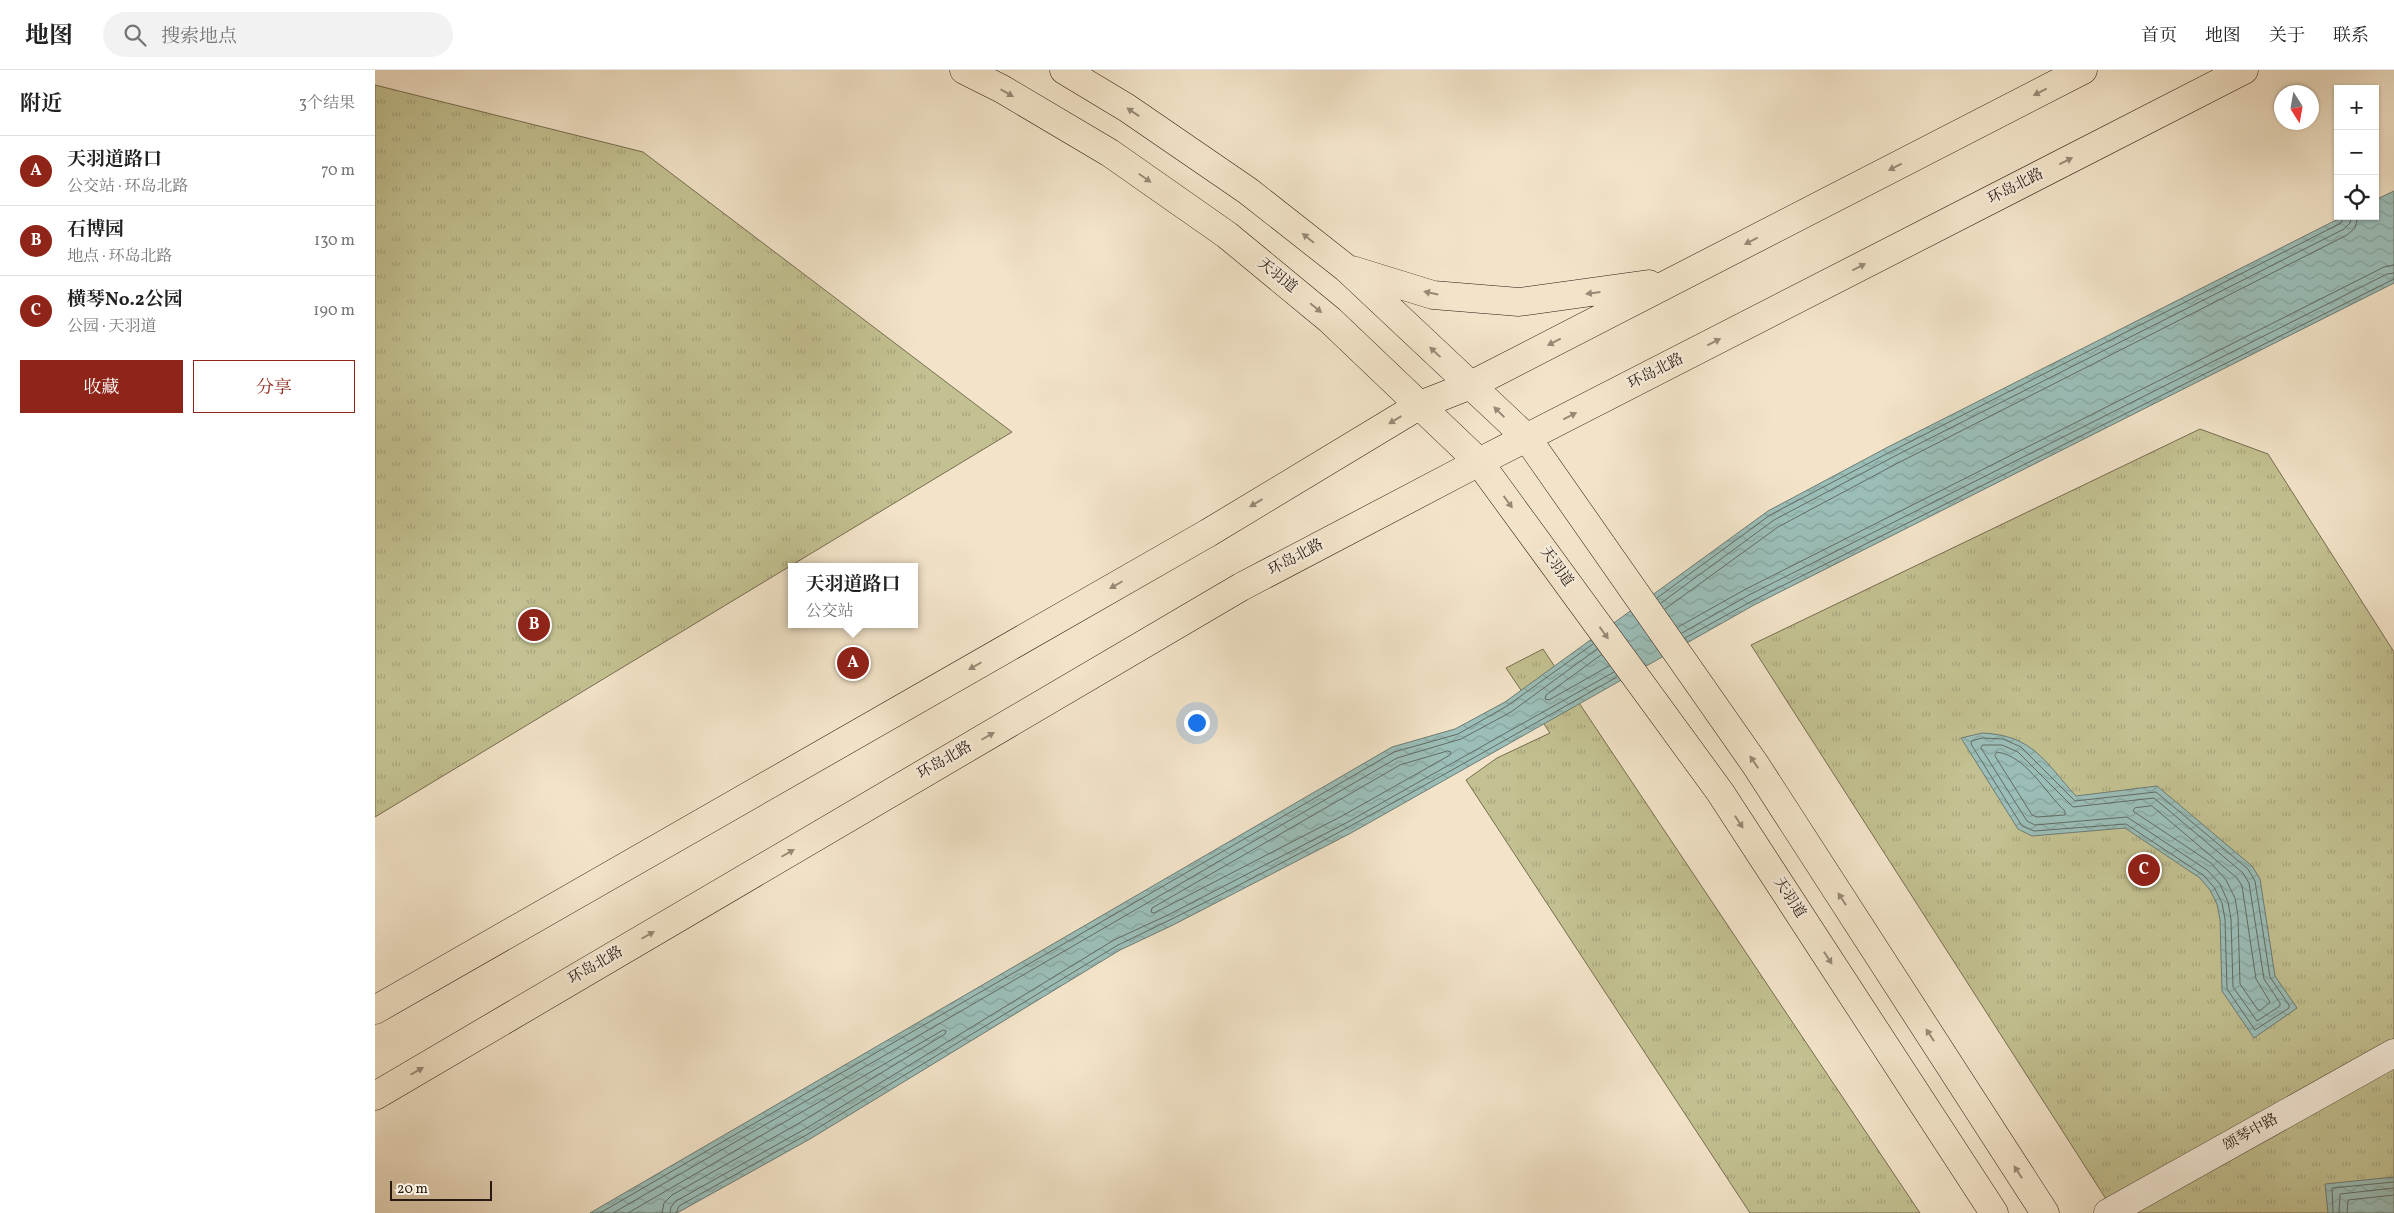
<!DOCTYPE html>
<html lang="zh">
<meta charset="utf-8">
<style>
:root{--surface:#fff;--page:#f2f2f2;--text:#222;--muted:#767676;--line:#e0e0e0;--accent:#8f2418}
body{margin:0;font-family:Vollkorn,"Noto Serif SC",serif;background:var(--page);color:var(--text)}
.controls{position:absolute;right:15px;top:15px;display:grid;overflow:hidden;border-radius:0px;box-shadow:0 1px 4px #0004}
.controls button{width:45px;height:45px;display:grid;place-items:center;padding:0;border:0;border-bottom:1px solid var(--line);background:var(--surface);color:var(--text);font:25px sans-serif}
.compass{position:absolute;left:1899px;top:15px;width:45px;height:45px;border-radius:50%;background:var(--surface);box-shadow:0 1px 4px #0004;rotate:169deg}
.scale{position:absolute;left:15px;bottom:12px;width:102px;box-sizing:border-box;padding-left:5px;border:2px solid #291911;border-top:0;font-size:14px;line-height:18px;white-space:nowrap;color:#291911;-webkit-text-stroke:4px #f7eddc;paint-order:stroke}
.you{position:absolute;left:821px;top:652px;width:18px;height:18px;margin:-12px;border:4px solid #fff;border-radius:50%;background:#1a73e8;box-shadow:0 0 0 8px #1a73e833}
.badge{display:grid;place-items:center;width:32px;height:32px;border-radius:50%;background:var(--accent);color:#fff;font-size:16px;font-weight:700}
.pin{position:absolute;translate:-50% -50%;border:2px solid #fff;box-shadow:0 1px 5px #0006}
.popup{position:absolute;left:413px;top:493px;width:130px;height:65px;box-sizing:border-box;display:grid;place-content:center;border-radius:0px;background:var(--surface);filter:drop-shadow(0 1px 4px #0005);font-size:16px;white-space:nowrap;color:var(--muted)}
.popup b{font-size:19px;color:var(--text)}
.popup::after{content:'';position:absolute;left:50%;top:100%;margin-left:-10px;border:10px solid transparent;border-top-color:var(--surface)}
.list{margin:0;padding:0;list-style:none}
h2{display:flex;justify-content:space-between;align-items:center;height:65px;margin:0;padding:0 20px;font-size:21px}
h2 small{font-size:16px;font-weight:400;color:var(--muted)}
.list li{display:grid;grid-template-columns:32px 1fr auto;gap:15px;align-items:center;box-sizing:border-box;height:70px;padding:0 20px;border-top:1px solid var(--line)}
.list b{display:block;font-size:19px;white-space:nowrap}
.list p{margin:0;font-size:16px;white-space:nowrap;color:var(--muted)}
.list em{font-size:16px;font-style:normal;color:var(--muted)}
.actions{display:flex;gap:10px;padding:15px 20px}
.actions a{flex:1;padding:11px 0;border:1px solid var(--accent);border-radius:0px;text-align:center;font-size:18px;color:var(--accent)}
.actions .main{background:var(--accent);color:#fff}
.icon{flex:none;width:28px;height:28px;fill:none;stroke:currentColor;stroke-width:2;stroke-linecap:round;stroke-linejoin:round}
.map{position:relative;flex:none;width:2019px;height:1143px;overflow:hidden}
header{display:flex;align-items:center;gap:30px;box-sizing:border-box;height:70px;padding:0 25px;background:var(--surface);border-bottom:1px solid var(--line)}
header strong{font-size:24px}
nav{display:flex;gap:28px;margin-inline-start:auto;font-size:18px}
.search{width:350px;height:45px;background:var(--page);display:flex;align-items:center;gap:12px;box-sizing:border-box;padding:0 18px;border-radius:28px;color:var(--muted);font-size:19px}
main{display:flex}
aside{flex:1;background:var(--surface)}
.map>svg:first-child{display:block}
.park{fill:url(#park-tufts);stroke:#766d51}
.water{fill:url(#water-waves);stroke:#6d7c75}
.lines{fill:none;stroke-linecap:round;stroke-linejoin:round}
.shore{stroke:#626c64;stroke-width:1}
.minor-casing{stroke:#5c4c3f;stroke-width:29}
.major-casing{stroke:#291911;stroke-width:29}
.minor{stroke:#f7eddc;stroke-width:28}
.major{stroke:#f3e4c9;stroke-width:28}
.oneway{fill:#988976}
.labels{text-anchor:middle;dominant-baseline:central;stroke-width:4.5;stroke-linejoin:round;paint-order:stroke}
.street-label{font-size:15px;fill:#291911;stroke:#f7eddc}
</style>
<header>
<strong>地图</strong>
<div class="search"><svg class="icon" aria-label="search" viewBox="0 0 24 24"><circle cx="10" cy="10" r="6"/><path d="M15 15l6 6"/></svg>搜索地点</div>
<nav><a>首页</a><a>地图</a><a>关于</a><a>联系</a></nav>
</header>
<main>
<aside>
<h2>附近<small>3个结果</small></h2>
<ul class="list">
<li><span class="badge">A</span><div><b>天羽道路口</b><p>公交站 · 环岛北路</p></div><em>70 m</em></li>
<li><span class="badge">B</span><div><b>石博园</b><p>地点 · 环岛北路</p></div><em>130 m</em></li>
<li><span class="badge">C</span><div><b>横琴No.2公园</b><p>公园 · 天羽道</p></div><em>190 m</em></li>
</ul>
<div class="actions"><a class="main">收藏</a><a>分享</a></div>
</aside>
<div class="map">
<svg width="2019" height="1143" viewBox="0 0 2019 1143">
<defs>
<pattern id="park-tufts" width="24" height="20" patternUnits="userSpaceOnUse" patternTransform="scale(1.25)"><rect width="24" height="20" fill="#c3c191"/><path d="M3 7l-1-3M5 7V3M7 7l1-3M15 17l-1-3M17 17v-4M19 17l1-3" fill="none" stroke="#a8a57c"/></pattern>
<pattern id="water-waves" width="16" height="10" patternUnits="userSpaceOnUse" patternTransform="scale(1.25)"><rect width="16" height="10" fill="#9bbeb8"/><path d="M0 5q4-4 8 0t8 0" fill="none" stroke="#86a39d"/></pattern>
</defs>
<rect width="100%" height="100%" fill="#f3e4c9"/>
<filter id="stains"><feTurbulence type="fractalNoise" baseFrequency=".004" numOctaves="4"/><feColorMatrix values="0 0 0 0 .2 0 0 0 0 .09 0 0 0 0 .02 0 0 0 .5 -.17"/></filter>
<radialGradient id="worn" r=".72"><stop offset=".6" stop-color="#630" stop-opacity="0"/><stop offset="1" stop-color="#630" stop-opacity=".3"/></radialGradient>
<path class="park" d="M0,15L268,82L637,362L0,747Z
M1825,359L1893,384L2019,582V1143H1740L1376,575Z
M1168,579L1545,1143H1375L1091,710L1122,688L1175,663L1131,598Z"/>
<path class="water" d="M2019,121V213L1379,535L976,763L798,855L745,880L435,1069L302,1143H215L1017,677L1080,659L1130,632L1393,441L1513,377L1969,146H2000V130Z
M1607,663C1658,665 1670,692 1701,726L1782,716L1877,796L1885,809L1900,906L1922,938L1879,968L1847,921L1845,850L1842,834L1835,820L1825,808L1750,758L1657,766L1643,759L1586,668Z
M2019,1107V1143H1953L1950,1114Z"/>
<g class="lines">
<path class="shore" d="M1282,528L1395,445L1515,382L1966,153L1969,146
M1286,533L1399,450L1518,387L1969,159L1975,153L1976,146
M1290,539L1403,457L1521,394L1972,165L1980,158L1983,146
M1303,557L1371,519L2009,197L2019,195
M1307,563L1374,525L2012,204L2019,203
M1310,568L1377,531L2019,209
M1226,585L1171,625L1170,629L1174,630L1234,596
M1608,668L1628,669L1646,677L1700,731L1781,722L1873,799L1880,811L1895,907L1914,935V938L1880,960L1852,919L1850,849L1847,833L1839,817L1828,805L1751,754L1659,761L1647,756L1596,674L1597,671Z
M1608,675H1627L1643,682L1698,737L1779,728L1868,803L1874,813L1889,909L1905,933V936L1882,951L1858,917L1856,849L1853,832L1845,814L1832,800L1752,747L1660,755L1652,751L1606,678Z
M1073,681L1076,682L1075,685L967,746L789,838L779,843L776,842L777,838L1025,695Z
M1622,682C1652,686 1670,723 1690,741V745L1662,747L1657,745L1620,686Z
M1777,736L1862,808L1867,816L1881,909L1895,932L1886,940H1883L1865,914L1863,846L1860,828L1851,810L1836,793L1758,741L1760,738Z
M225,1143L1019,682L1083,664L1132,636L1218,574
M238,1143L1022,688L1086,669L1136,642L1222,579
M253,1143L568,960L571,961L570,964L426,1052L297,1125L289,1133L287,1143
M295,1143L296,1137L301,1131L430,1059L739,870L793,845L971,753L1239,602
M301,1143L304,1136L433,1064L743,875C914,794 1077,700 1242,607
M1958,1143L1957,1118L2019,1112
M1964,1143L1965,1124L2019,1118
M1972,1143L1973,1130L2019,1125"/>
<defs>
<path id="minor" d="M1733,1143L2019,983"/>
<path id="major" d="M589,0L627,19L735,83L852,165L955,250L1104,392L1345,722L1619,1143
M689,0L752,38L873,121L971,198L1152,368L1380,694L1670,1143
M977,200L1058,225L1144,232L1274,214
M0,940L833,463L1045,335L1096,315L1708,0
M0,1026L866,517L1104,392L1869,0"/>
</defs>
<use href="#minor" class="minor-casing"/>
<use href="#major" class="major-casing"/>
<use href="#minor" class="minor"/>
<use href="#major" class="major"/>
</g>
<defs><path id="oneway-solid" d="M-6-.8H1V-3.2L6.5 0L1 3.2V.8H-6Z" transform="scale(1.25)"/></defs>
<g class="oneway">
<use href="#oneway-solid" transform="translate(1665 22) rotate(153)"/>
<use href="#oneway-solid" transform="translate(632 23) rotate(30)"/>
<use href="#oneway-solid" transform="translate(758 42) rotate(-146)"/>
<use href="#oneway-solid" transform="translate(1691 91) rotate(-27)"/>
<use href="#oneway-solid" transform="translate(1520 97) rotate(153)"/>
<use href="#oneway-solid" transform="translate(770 108) rotate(35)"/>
<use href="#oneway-solid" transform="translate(933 168) rotate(-141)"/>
<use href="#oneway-solid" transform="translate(1376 171) rotate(153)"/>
<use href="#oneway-solid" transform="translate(1484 197) rotate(-27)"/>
<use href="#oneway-solid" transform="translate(1056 223) rotate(-168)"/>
<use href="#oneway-solid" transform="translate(1218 223) rotate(173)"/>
<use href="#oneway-solid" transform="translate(941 238) rotate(39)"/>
<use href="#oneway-solid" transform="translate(1179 272) rotate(153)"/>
<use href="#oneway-solid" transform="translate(1339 272) rotate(-27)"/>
<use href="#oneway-solid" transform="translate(1060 282) rotate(-137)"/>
<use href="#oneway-solid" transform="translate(1124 342) rotate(-136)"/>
<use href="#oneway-solid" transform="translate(1195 346) rotate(-27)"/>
<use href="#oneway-solid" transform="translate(1020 350) rotate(149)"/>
<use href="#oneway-solid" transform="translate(1133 432) rotate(54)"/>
<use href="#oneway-solid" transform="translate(881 433) rotate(149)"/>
<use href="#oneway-solid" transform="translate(741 515) rotate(150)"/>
<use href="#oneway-solid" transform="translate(1229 563) rotate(54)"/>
<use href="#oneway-solid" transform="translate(600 596) rotate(150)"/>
<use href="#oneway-solid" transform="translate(613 666) rotate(-30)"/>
<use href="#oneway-solid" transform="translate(1379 692) rotate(-124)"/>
<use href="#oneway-solid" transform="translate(1364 752) rotate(57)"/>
<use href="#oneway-solid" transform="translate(413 783) rotate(-30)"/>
<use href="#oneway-solid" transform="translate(1467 829) rotate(-123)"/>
<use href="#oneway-solid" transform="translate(273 865) rotate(-30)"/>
<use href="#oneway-solid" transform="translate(1453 888) rotate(57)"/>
<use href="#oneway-solid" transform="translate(1555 965) rotate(-123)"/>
<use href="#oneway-solid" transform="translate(42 1001) rotate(-30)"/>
<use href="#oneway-solid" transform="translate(1643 1102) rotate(-123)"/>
</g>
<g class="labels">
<g class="street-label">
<text transform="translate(1641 117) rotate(-27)">环岛北路</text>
<text transform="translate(902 206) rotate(39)">天羽道</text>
<text transform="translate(1281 302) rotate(-27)">环岛北路</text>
<text transform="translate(921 488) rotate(-28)">环岛北路</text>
<text transform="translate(1181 497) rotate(54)">天羽道</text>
<text transform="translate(570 691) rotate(-30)">环岛北路</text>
<text transform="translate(1414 828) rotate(57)">天羽道</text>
<text transform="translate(221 896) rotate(-30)">环岛北路</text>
<text transform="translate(1876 1063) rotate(-29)">颂琴中路</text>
</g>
</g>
<rect width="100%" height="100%" filter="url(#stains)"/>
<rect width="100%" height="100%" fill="url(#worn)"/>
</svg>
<div class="controls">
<button>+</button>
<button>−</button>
<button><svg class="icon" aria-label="locate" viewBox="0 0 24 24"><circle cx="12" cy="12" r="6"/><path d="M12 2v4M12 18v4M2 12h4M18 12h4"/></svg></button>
</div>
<svg class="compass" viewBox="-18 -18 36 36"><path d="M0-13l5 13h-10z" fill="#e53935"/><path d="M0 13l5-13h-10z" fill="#767676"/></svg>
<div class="scale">20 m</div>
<div class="you"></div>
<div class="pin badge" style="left:478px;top:593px">A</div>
<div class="popup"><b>天羽道路口</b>公交站</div>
<div class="pin badge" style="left:159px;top:555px">B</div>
<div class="pin badge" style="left:1769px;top:800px">C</div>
</div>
</main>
